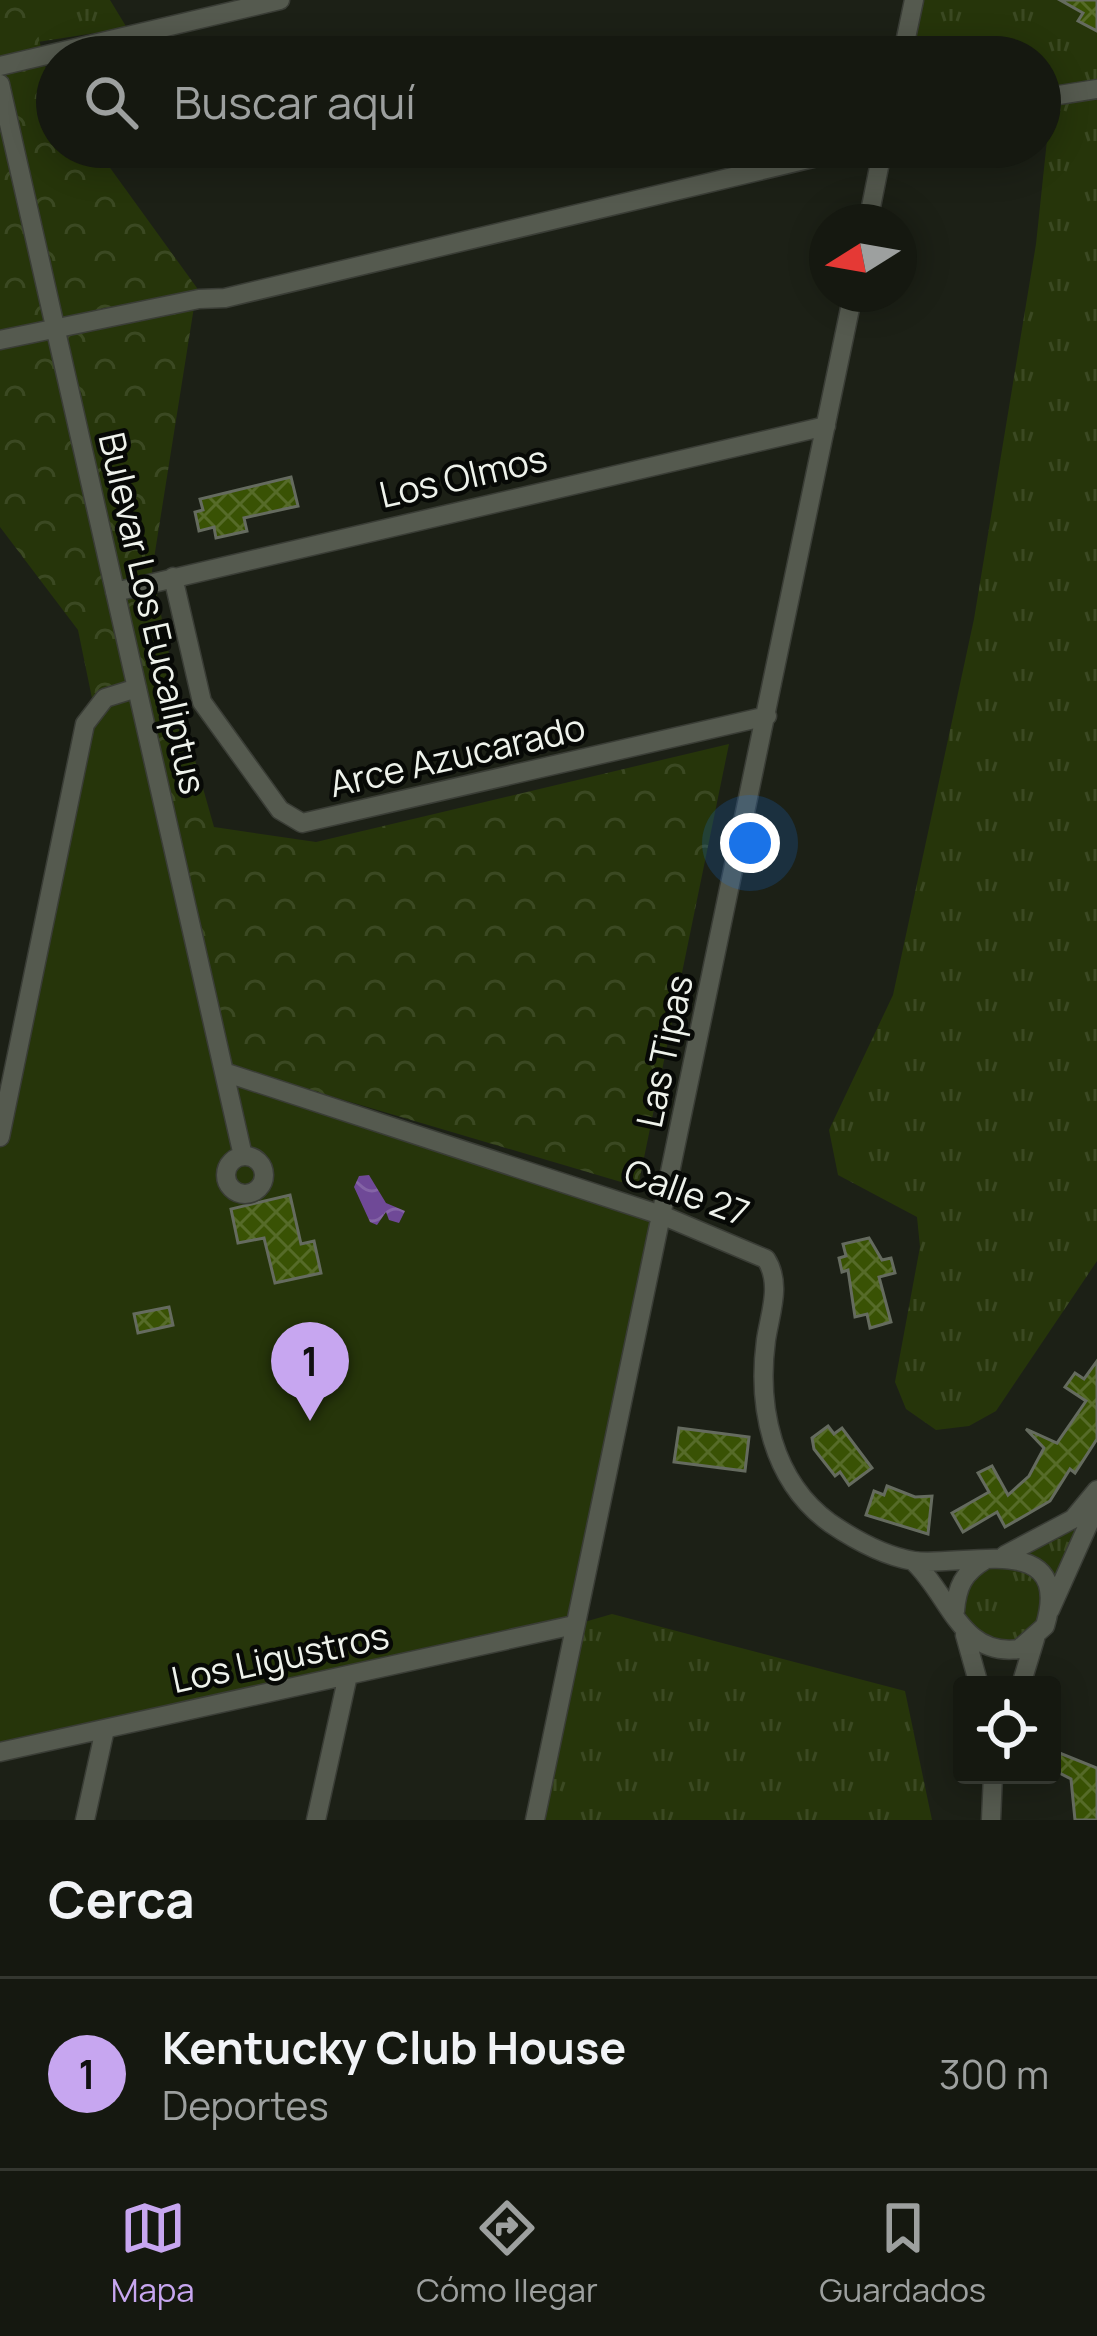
<!DOCTYPE html>
<html lang="es">
<meta charset="utf-8">
<style>
:root{--surface:#151810;--page:#22251e;--text:#f1f3f6;--muted:#9da09f;--line:#343730;--accent:#c7a6f0}
body{margin:0;font-family:Manrope,sans-serif;background:var(--page);color:var(--text)}
.controls{position:absolute;right:36px;bottom:36px;display:grid;overflow:hidden;border-radius:12px;box-shadow:0 6px 30px #0003}
.controls button{width:108px;height:108px;display:grid;place-items:center;padding:0;border:0;border-bottom:3px solid var(--line);background:var(--surface);color:var(--text);font:60px sans-serif}
.compass{position:absolute;left:809px;top:204px;width:108px;height:108px;border-radius:50%;background:var(--surface);box-shadow:0 6px 30px #0003;rotate:259deg}
.you{position:absolute;left:750px;top:843px;width:42px;height:42px;margin:-30px;border:9px solid #fff;border-radius:50%;background:#1a73e8;box-shadow:0 0 0 18px #1a73e833}
.badge{display:grid;place-items:center;width:78px;height:78px;border-radius:50%;background:var(--accent);color:#111;font-size:39px;font-weight:700}
.pin{position:absolute;translate:-50% -99px;filter:drop-shadow(0 3px 6px #0008)}
.pin::after{content:'';position:absolute;top:63px;width:42px;height:36px;background:inherit;clip-path:polygon(0 0,100% 0,50% 100%)}
.list{margin:0;padding:0;list-style:none}
h2{display:flex;justify-content:space-between;align-items:center;height:156px;margin:0;padding:0 48px;font-size:51px}
h2 small{font-size:39px;font-weight:400;color:var(--muted)}
.list li{display:grid;grid-template-columns:78px 1fr auto;gap:36px;align-items:center;box-sizing:border-box;height:192px;padding:0 48px;border-top:3px solid var(--line)}
.list b{display:block;font-size:45px;white-space:nowrap}
.list p{margin:0;font-size:39px;white-space:nowrap;color:var(--muted)}
.list em{font-size:39px;font-style:normal;color:var(--muted)}
.icon{flex:none;width:66px;height:66px;fill:none;stroke:currentColor;stroke-width:2;stroke-linecap:round;stroke-linejoin:round}
.map{position:relative;flex:none;width:1097px;height:1820px;overflow:hidden}
.search{position:absolute;background:var(--surface);box-shadow:0 6px 30px #0003;left:36px;right:36px;top:36px;height:132px;display:flex;align-items:center;gap:30px;box-sizing:border-box;padding:0 42px;border-radius:66px;color:var(--muted);font-size:45px}
.sheet{height:348px;background:var(--surface)}
nav{display:flex;justify-content:space-around;align-items:center;box-sizing:border-box;height:168px;border-top:3px solid var(--line);background:var(--surface);font-size:33px;color:var(--muted)}
nav a{display:grid;justify-items:center;gap:6px}
nav .on{color:var(--accent)}
.map>svg:first-child{display:block}
.grass{fill:url(#grass-tufts)}
.forest{fill:url(#forest-crowns)}
.park{fill:#26350a}
.water{fill:url(#water-waves)}
.building{fill:url(#building-cross-hatch);stroke:#656b5f;stroke-width:3}
.lines{fill:none;stroke-linecap:round;stroke-linejoin:round}
.minor-casing{stroke:#3a3d36;stroke-width:21}
.minor{stroke:#555a4f;stroke-width:18}
.labels{text-anchor:middle;dominant-baseline:central;stroke-width:9;stroke-linejoin:round;paint-order:stroke}
.street-label{font-size:36px;fill:#eef2eb;stroke:#070906}
</style>
<div class="map">
<svg width="1097" height="1820" viewBox="0 0 1097 1820">
<defs>
<pattern id="grass-tufts" width="24" height="20" patternUnits="userSpaceOnUse" patternTransform="scale(3)"><rect width="24" height="20" fill="#26350a"/><path d="M3 7l-1-3M5 7V3M7 7l1-3M15 17l-1-3M17 17v-4M19 17l1-3" fill="none" stroke="#3b4922"/></pattern>
<pattern id="forest-crowns" width="20" height="18" patternUnits="userSpaceOnUse" patternTransform="scale(3)"><rect width="20" height="18" fill="#26350a"/><path d="M2 6a3 3 0 1 1 6 0M12 15a3 3 0 1 1 6 0" fill="none" stroke="#3b4922"/></pattern>
<pattern id="water-waves" width="16" height="10" patternUnits="userSpaceOnUse" patternTransform="scale(3)"><rect width="16" height="10" fill="#6f4997"/><path d="M0 5q4-4 8 0t8 0" fill="none" stroke="#8464a6"/></pattern>
<pattern id="building-cross-hatch" width="8" height="8" patternUnits="userSpaceOnUse" patternTransform="scale(3)"><rect width="8" height="8" fill="#395204"/><path d="M0 0l8 8M0 8l8-8" fill="none" stroke="#566b29"/></pattern>
</defs>
<rect width="100%" height="100%" fill="#1c2016"/>
<path class="grass" d="M2,0H110L127,28L12,46Z
M914,0H1097V1261L996,1411L969,1426L936,1430L906,1409L895,1382L920,1247L917,1217L838,1175L829,1130L893,995L974,619L1036,244L1047,140L1040,57H902Z
M1087,1513L1054,1585L1024,1553Z
M964 1603a39 39 0 1 1 78 0a39 39 0 1 1-78 0Z
M612,1614L905,1691L932,1820H535L574,1625Z"/>
<path class="forest" d="M0,0H30L49,82L57,94V147H95L197,288L152,571L180,707L214,827L316,842L729,744L638,1187L232,1067L170,1078L78,630L0,527Z"/>
<path class="park" d="M137,688L224,1071L664,1216L574,1625L0,1752V1137L85,724L105,698Z"/>
<path class="water" d="M369,1175L386,1203L405,1211L399,1223L389,1220L386,1212L377,1225L370,1222L354,1187L359,1176Z"/>
<path class="building" d="M1060,0H1097V31L1078,21L1083,13Z
M291,477L298,506L244,518L247,531L216,538L214,527L199,531L195,512L203,510L200,499Z
M290,1195L301,1244L314,1241L321,1273L275,1283L264,1238L238,1243L231,1209Z
M869,1238L882,1260L891,1258L895,1273L879,1277L891,1322L870,1328L867,1314L855,1317L848,1270L842,1272L839,1258L846,1256L843,1244Z
M169,1307L173,1325L138,1333L134,1314Z
M1097,1361V1439L1075,1473L1070,1469L1050,1501L1005,1527L997,1512L963,1532L952,1513L989,1492L978,1473L992,1466L1008,1495L1029,1476L1044,1448L1026,1429L1057,1443L1086,1401L1065,1387L1075,1373L1084,1379Z
M828,1426L834,1434L842,1428L872,1468L849,1485L840,1472L835,1476L814,1449L812,1438Z
M679,1428L749,1437L745,1471L674,1462Z
M887,1486L915,1497L932,1496L928,1534L866,1515L874,1491L884,1495Z
M1052,1750L1097,1768V1820H1075L1071,1779L1052,1769Z"/>
<g class="lines">
<defs>
<path id="minor" d="M902,57L914,0
M0,66L280,0
M0,84L243,1156
M1040,98L1097,89
M868,222L883,147
M0,340L199,299L225,298L859,147
M173,577L202,702L280,810L302,823L767,716
M115,592L826,426
M224,1072L664,1216L766,1259C782,1284 770,1313 766,1340C757,1407 772,1481 830,1523C855,1540 884,1556 914,1561C962,1568 1074,1528 1045,1626L1019,1649C960,1657 950,1595 913,1561
M0,1137L85,724L105,698L137,688
M226 1175a19 19 0 1 1 38 0a19 19 0 1 1-38 0Z
M1005,1555L1073,1519L1097,1490
M1050,1610L1097,1505
M955,1611C957,1587 963,1573 985,1560
M965,1635L979,1685
M1021,1685L1035,1639
M0,1752L574,1625
M85,1820L105,1729
M316,1820L348,1675
M535,1820L853,294
M991,1820L993,1775"/>
</defs>
<use href="#minor" class="minor-casing"/>
<use href="#minor" class="minor"/>
</g>
<g class="labels">
<g class="street-label">
<text transform="translate(463 476) rotate(-13)">Los Olmos</text>
<text transform="translate(153 613) rotate(77)">Bulevar Los Eucaliptus</text>
<text transform="translate(457 755) rotate(-13)">Arce Azucarado</text>
<text transform="translate(664 1051) rotate(-78)">Las Tipas</text>
<text transform="translate(687 1192) rotate(20)">Calle 27</text>
<text transform="translate(280 1657) rotate(-12)">Los Ligustros</text>
</g>
</g>
</svg>
<div class="controls">
<button><svg class="icon" aria-label="locate" viewBox="0 0 24 24"><circle cx="12" cy="12" r="6"/><path d="M12 2v4M12 18v4M2 12h4M18 12h4"/></svg></button>
</div>
<svg class="compass" viewBox="-18 -18 36 36"><path d="M0-13l5 13h-10z" fill="#e53935"/><path d="M0 13l5-13h-10z" fill="#9da09f"/></svg>
<div class="you"></div>
<div class="pin badge" style="left:310px;top:1421px">1</div>
<div class="search"><svg class="icon" aria-label="search" viewBox="0 0 24 24"><circle cx="10" cy="10" r="6"/><path d="M15 15l6 6"/></svg>Buscar aquí</div>
</div>
<section class="sheet">
<h2>Cerca<small></small></h2>
<ul class="list">
<li><span class="badge">1</span><div><b>Kentucky Club House</b><p>Deportes</p></div><em>300 m</em></li>
</ul>
</section>
<nav>
<a class="on"><svg class="icon" aria-label="map" viewBox="0 0 24 24"><path d="M3 6l6-2 6 2 6-2v14l-6 2-6-2-6 2zM9 4v14M15 6v14"/></svg>Mapa</a>
<a><svg class="icon" aria-label="directions" viewBox="0 0 24 24"><path d="M12 3l9 9-9 9-9-9zM9 14v-3h6M13 9l2 2-2 2"/></svg>Cómo llegar</a>
<a><svg class="icon" aria-label="saved" viewBox="0 0 24 24"><path d="M7 4h10v16l-5-4-5 4z"/></svg>Guardados</a>
</nav>
